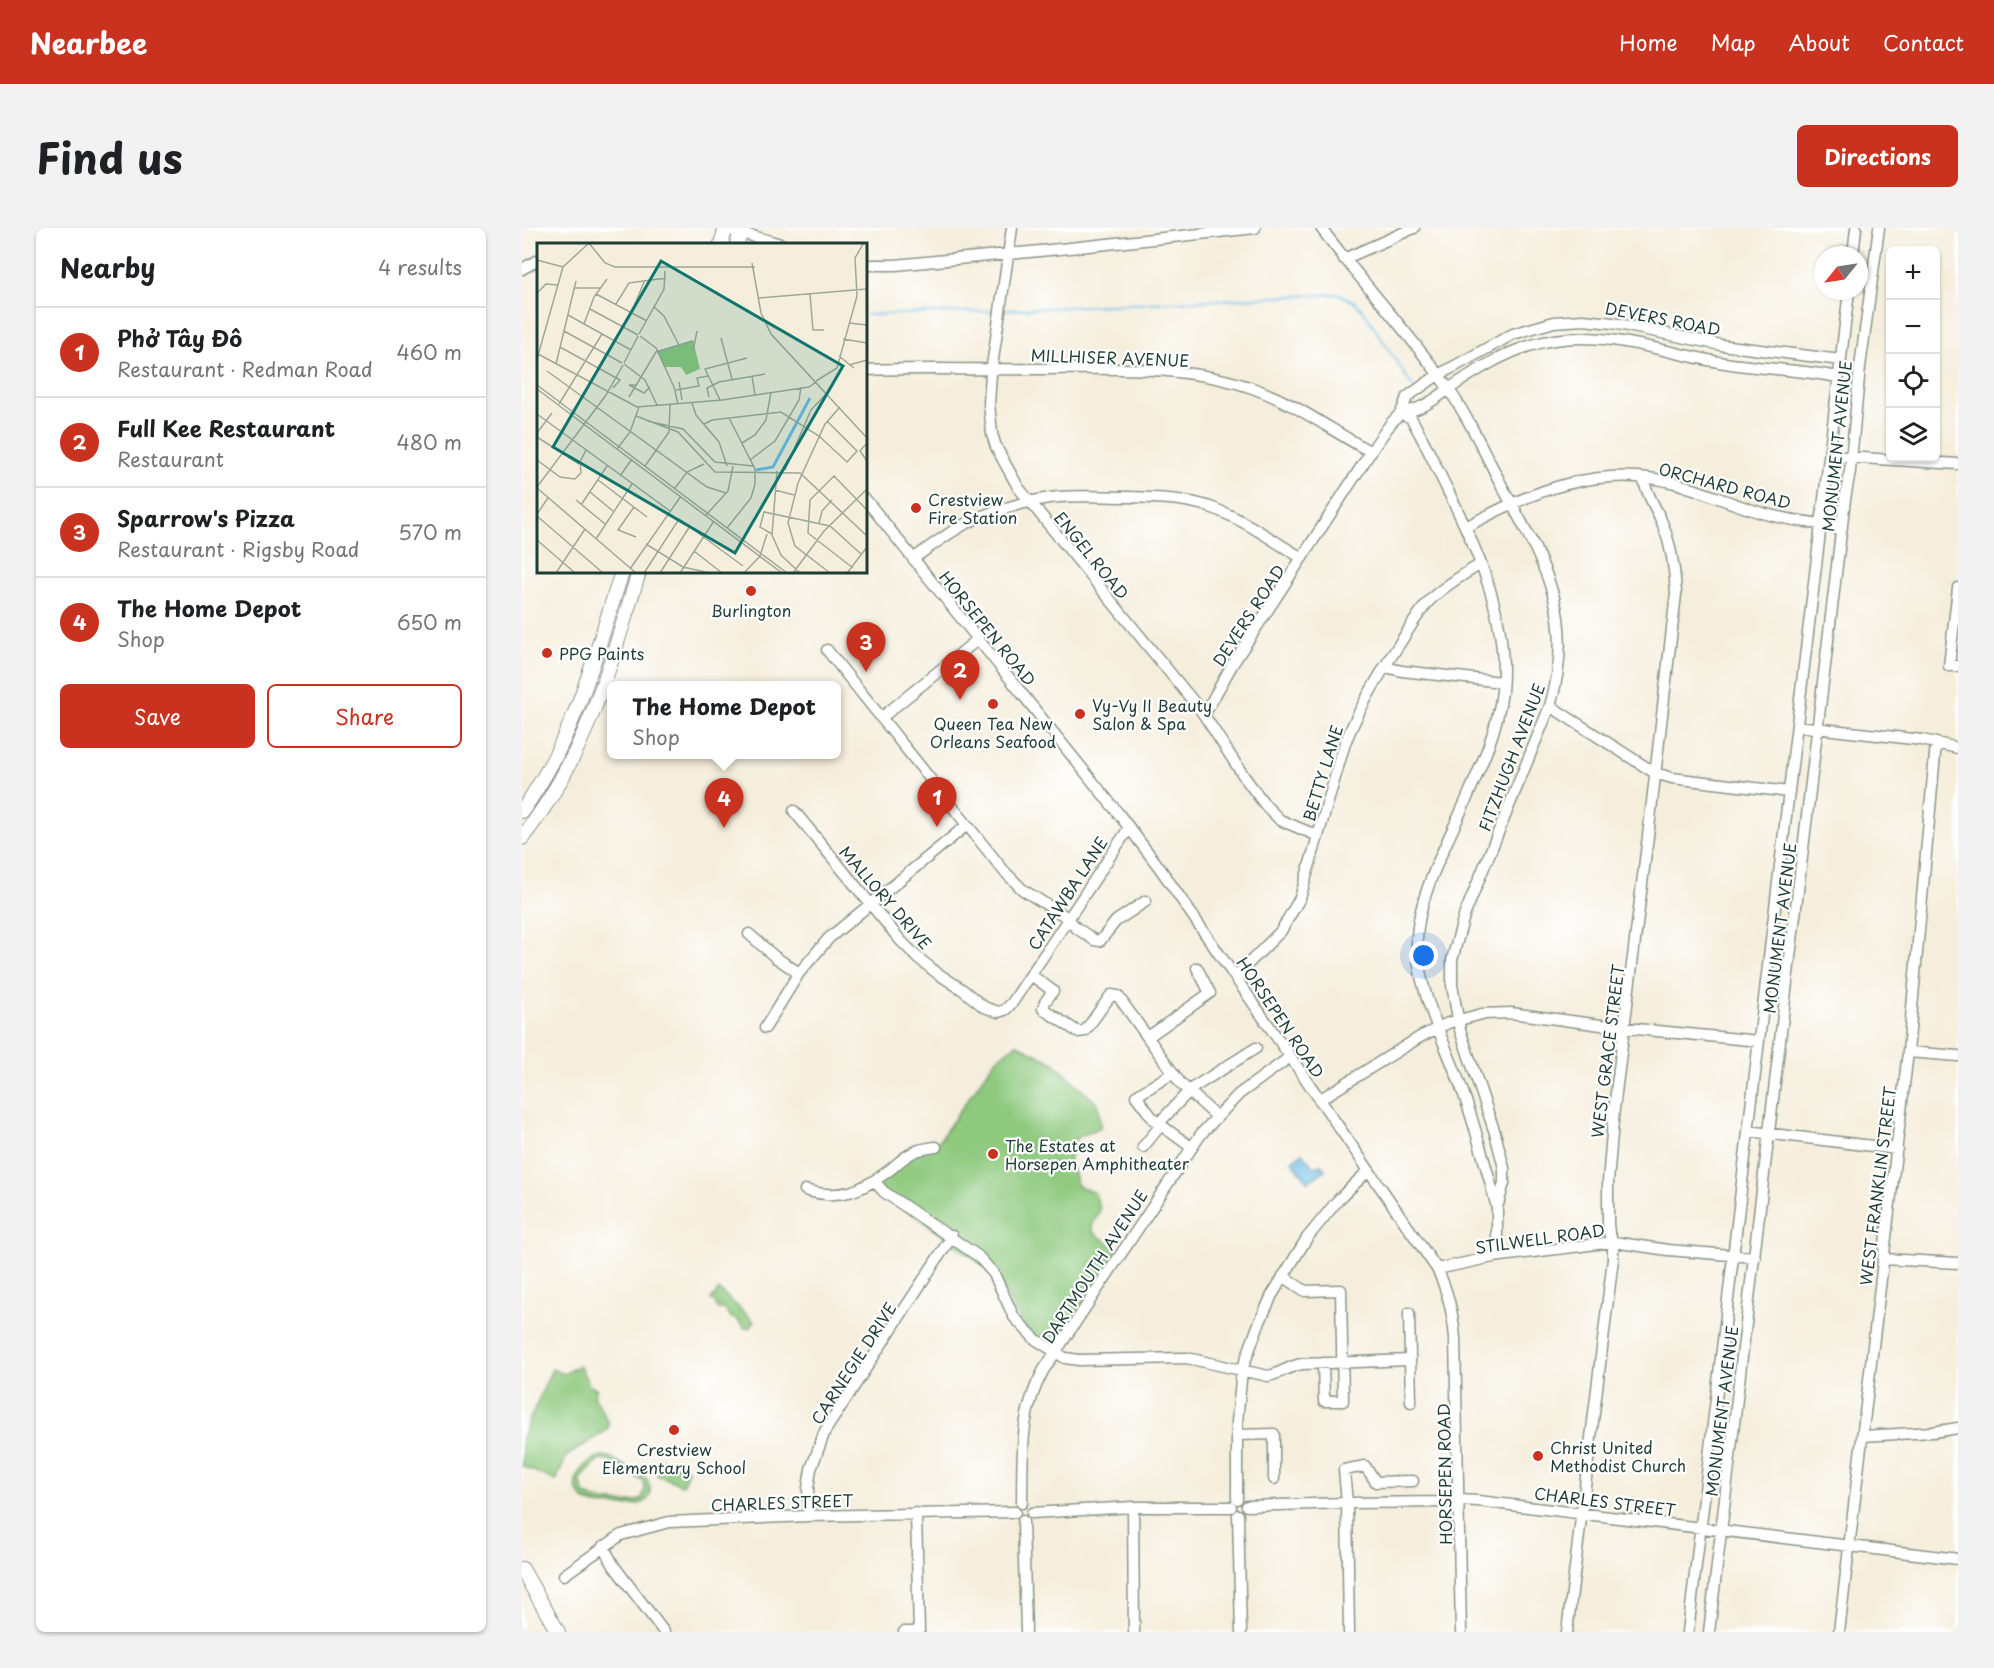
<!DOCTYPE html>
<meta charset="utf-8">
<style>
:root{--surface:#fff;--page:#f2f2f2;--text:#202124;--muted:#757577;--line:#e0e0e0;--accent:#c8321e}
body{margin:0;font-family:"Playpen Sans",sans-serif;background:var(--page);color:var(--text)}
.controls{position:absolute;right:18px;top:18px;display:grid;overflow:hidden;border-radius:9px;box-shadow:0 2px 4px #0004}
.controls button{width:54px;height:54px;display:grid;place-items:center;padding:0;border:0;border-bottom:2px solid var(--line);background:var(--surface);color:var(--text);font:30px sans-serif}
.compass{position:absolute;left:1292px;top:18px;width:54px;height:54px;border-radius:50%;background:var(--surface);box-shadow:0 2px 4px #0004;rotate:240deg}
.you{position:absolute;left:902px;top:728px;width:21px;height:21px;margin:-15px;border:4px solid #fff;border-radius:50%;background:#1a73e8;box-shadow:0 0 0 9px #1a73e833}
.badge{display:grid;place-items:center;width:39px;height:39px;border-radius:50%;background:var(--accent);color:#fff;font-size:20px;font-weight:700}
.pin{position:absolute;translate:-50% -50px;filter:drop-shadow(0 2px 3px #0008)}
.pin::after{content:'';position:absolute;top:32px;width:21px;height:18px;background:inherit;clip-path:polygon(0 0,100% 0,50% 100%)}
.popup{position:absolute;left:85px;top:453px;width:234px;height:78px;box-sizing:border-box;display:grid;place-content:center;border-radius:9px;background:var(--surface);filter:drop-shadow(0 2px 4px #0005);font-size:20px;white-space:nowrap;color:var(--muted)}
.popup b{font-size:22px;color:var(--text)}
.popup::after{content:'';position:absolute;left:50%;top:100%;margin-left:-12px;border:12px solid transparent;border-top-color:var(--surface)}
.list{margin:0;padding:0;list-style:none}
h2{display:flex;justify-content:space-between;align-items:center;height:78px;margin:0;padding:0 24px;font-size:26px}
h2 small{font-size:20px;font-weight:400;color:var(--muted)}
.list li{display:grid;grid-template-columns:39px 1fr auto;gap:18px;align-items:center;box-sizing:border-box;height:90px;padding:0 24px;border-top:2px solid var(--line)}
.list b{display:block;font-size:22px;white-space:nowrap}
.list p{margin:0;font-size:20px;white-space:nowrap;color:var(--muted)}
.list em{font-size:20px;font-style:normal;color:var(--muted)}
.actions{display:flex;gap:12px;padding:18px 24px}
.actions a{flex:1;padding:14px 0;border:2px solid var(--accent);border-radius:9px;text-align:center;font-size:21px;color:var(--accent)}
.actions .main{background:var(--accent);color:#fff}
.icon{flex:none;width:33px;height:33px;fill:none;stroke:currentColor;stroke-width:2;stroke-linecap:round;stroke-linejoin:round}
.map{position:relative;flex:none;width:1436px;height:1404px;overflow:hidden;border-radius:9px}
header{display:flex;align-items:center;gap:36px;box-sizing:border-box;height:84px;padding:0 30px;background:var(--accent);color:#fff}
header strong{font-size:28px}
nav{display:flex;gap:33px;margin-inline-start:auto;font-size:21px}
.intro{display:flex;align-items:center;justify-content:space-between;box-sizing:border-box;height:144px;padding:0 36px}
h1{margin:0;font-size:42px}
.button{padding:15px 27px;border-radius:9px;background:var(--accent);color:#fff;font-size:21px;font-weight:700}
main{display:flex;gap:36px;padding:0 36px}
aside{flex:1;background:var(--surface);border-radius:9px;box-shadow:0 2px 4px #0004}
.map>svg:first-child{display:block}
.green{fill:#8ec97e;stroke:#568359;stroke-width:1.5;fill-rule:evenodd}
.water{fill:#6bbce7;stroke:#457c8e;stroke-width:1.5}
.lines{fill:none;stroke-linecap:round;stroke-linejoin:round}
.stream{stroke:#6bbce7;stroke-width:2}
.minor-casing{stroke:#8a9688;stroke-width:13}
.major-casing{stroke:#8a9688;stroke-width:16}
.minor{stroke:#fff;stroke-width:10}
.major{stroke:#fff;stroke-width:14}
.poi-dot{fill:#c8321e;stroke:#fff;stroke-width:2}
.labels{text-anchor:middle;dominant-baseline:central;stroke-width:4.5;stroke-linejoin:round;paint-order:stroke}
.street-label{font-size:16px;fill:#1f3d34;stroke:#fff}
.poi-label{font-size:16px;fill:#1f3d34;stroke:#fff;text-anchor:start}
.inset-river{fill:none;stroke:#6bbce7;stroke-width:3}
.inset-road{fill:none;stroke:#9fa799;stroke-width:1.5}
.view{fill:#0f766e;fill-opacity:0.15;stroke:#0f766e;stroke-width:3}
.inset-edge{fill:none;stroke:#1f3d34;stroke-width:3}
</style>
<header>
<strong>Nearbee</strong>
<nav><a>Home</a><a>Map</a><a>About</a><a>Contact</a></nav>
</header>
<div class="intro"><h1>Find us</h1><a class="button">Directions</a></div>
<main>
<aside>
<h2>Nearby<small>4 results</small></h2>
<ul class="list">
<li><span class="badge">1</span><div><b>Phở Tây Đô</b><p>Restaurant · Redman Road</p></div><em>460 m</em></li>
<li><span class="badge">2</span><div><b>Full Kee Restaurant</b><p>Restaurant</p></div><em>480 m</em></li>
<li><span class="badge">3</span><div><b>Sparrow's Pizza</b><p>Restaurant · Rigsby Road</p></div><em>570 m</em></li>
<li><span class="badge">4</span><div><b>The Home Depot</b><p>Shop</p></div><em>650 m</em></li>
</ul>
<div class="actions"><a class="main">Save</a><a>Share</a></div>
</aside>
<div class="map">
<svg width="1436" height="1404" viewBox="0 0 1436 1404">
<rect width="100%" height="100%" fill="#fff"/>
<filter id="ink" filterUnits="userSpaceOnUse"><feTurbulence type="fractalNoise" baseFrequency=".0167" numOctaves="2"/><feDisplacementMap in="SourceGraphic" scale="12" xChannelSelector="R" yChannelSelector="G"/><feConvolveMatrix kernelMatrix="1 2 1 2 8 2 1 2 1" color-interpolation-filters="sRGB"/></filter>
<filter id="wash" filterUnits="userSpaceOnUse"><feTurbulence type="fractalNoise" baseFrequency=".008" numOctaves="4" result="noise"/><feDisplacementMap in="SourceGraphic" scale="24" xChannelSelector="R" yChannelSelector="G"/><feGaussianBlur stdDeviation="1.35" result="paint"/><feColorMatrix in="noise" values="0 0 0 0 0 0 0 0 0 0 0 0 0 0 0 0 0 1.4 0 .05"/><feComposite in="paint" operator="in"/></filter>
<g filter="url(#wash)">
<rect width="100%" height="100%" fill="#f5eedc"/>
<path class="green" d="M495,816L532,835L576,876L579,899L554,910L547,933L556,958L573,965L578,982L570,998L571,1004L599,1024L532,1124L506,1105L470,1044L351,956L394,921L414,917L474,831Z
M197,1062L232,1093L227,1100H223L213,1090H210L202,1081H196L194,1078V1076L189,1072Z
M57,1137L68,1158L75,1161L72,1167L87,1196L85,1202L45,1228L34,1253L0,1238V1209L30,1141L42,1146Z
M83,1228L90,1230L125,1251C136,1276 117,1278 97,1278C90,1277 81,1278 74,1277C57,1273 47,1256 60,1242C66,1235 73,1228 83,1228ZM80,1231L91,1235L122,1254L123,1260L120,1271C108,1278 73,1274 62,1265L58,1252L76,1233Z
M141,1232L166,1241L161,1257L135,1247Z"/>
<path class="water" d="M781,925L792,940L799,936L803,942L786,954L770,933Z"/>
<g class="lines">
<path class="stream" d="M482,82L817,66L834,75L843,85L891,159
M344,87L474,83"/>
</g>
</g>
<g filter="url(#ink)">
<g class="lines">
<defs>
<path id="minor" d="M490,0L469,145L467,176L470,206L474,219L496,259L680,484L723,550L744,578L758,592L796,608
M799,0C838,52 883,100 921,153C945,186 962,224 981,260C1023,337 1055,388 1028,478L942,688L930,732V757L938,802L973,905L982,940V955L975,980V1028
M212,3L259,16
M1331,27L1334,0
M822,31L892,0
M344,37H373L548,20L733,0
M0,41L16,32
M344,142C400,140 456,142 512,141C585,141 664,136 733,161C775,176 810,203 849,224
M879,185L889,190C903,214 914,239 926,263C957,325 987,392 980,463C976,500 960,536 945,570C927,612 896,666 895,711C893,760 926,820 942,867C955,904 965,942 975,980
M879,185C903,181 915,169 934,156C957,141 981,126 1007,118C1073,96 1138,125 1203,135C1241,141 1279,142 1316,149
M1307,228L1436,236
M344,272L596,585L637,639L915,1041C926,1063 931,1086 933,1110L939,1404
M944,299C1009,263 1078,235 1153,255C1184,264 1213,278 1244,286C1269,293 1295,295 1320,299
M391,331C409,318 426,305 445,295C468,283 511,271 537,269C560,267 583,269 606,269C634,270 661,270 688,279C721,291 750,312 780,330
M1436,360L1427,438H1436
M305,422L482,643L501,662L546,690L553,699L572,712L578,713L594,693L624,673
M863,439L880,443L980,454
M1028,478L1133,545L1150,550L1267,564
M682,487L710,437L854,216L869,195L879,185L885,169L913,149L991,106L1032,94L1061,92L1091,95L1199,117L1319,132
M359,490L455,412
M1275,498L1400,512L1436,520
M272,583L379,713L395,729L415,745L441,762L462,779L476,784L483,782L490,775L607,600
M227,706L253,729L277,745
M509,747L531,763L523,774L521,781L556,804L563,803L589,767L596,768L659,856L694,888
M713,749L759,703L778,670L823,515C837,480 857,447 878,415C888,400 897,383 910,370C924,357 942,346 959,336
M243,800L277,745L307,710L445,597
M626,809L688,765L675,740
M1386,824L1436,828
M651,845L614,868L632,892L669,919
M797,872L898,809L926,795L960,786L989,785L1094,799L1237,813
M637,895L669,861L734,820
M1226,903L1375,921
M621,919L639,897
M353,954L362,964L456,1028L472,1046L492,1089L513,1111L543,1130L557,1132L665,1130L746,1148C758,1146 767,1138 780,1136L888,1132
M283,962C319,973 341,962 369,941C376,935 383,928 392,924C398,921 407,920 414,919
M1361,1031L1436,1035
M915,1041L971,1029L1091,1014L1146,1022L1233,1029
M761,1048L783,1063L819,1062L821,1173H802L801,1135
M887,1085L889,1174
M715,1207L752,1206V1251
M1340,1208L1411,1204L1436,1200
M715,1271V1194L720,1142L736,1098L750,1067L785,1010L816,972L846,943
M500,1275C501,1225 497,1188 521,1143L679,906L717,866L768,829
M725,1278L825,1275L926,1274L937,1272L956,1273L1436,1331
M611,1279L612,1404
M394,1285L397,1404
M510,1285L611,1279H709
M716,1287L719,1404
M287,1288L286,1260L289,1241L303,1203L430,1008
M501,1293L504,1404
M81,1318L92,1338L142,1404
M42,1347L99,1307L147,1294L287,1288L493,1284
M382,1404H397
M827,1404L825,1275L822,1242L843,1238L854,1254L891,1253
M1045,1404L1091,1031V1014L1087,1005L1086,995V954L1092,881L1127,600L1154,366C1153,342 1150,320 1141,297C1135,281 1125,268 1121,250
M1166,1404L1327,63
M1187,1404L1323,271L1328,243L1338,139L1357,0
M1317,1404L1386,824L1414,515"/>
<path id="major" d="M199,16L204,0
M215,16L220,0
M0,583C54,507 72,430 100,344
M0,610C64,529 87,440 117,344
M0,1341L36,1404"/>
</defs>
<use href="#minor" class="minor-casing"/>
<use href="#major" class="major-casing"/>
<use href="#minor" class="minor"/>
<use href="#major" class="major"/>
</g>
</g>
<g class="poi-dot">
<circle cx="394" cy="280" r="6"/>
<circle cx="229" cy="363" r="6"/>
<circle cx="25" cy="425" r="6"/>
<circle cx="471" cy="476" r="6"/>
<circle cx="558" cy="486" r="6"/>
<circle cx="471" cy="926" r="6"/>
<circle cx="152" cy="1202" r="6"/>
<circle cx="1016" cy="1228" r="6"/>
</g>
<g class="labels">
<g class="street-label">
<text transform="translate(1141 90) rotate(11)">DEVERS ROAD</text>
<text transform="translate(588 129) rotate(2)">MILLHISER AVENUE</text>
<text transform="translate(1314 218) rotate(-84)">MONUMENT AVENUE</text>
<text transform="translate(1203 257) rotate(15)">ORCHARD ROAD</text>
<text transform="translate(570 327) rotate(51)">ENGEL ROAD</text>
<text transform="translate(726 387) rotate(-57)">DEVERS ROAD</text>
<text transform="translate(466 400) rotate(51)">HORSEPEN ROAD</text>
<text transform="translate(989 529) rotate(-69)">FITZHUGH AVENUE</text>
<text transform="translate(800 545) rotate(-73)">BETTY LANE</text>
<text transform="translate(545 665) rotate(-57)">CATAWBA LANE</text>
<text transform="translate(364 669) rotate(49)">MALLORY DRIVE</text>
<text transform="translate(1257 700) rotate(-83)">MONUMENT AVENUE</text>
<text transform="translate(759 789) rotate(56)">HORSEPEN ROAD</text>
<text transform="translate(1085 823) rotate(-83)">WEST GRACE STREET</text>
<text transform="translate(1355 958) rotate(-83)">WEST FRANKLIN STREET</text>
<text transform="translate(1018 1010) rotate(-8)">STILWELL ROAD</text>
<text transform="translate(572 1038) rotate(-57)">DARTMOUTH AVENUE</text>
<text transform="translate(331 1135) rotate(-57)">CARNEGIE DRIVE</text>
<text transform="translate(1199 1183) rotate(-83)">MONUMENT AVENUE</text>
<text transform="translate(922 1246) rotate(-91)">HORSEPEN ROAD</text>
<text transform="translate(1083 1273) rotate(7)">CHARLES STREET</text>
<text transform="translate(260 1274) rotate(-2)">CHARLES STREET</text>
</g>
<g class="poi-label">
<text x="406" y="271">Crestview<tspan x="406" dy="18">Fire Station</tspan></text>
<text x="229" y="382" text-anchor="middle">Burlington</text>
<text x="37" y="425">PPG Paints</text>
<text x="570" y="477">Vy-Vy II Beauty<tspan x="570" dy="18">Salon &amp; Spa</tspan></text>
<text x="471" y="495" text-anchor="middle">Queen Tea New<tspan x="471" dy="18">Orleans Seafood</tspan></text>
<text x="483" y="917">The Estates at<tspan x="483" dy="18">Horsepen Amphitheater</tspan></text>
<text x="1028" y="1219">Christ United<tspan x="1028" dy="18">Methodist Church</tspan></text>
<text x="152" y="1221" text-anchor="middle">Crestview<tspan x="152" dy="18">Elementary School</tspan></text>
</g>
</g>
<g transform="translate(15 15)">
<rect width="330" height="330" fill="#f5eedc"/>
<path d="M156,97L163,126L149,132L144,124H128L120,108Z" fill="#8ec97e"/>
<path class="inset-river" d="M219,227L236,224L273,155"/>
<path class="inset-road" d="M0,17L26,24M215,20L224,70L234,91L330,195M38,45H64M0,50L9,41L21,42M59,51L110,78M273,51L276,87H287M221,55L330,46M79,61L92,40L129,35M117,64L127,73L143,104M53,66L101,92M94,70L108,37M31,72L94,107M312,80L330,82M47,81L57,54L70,36M27,88L85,120M102,91L127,46L128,28M103,93L119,105L137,144L141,161M184,95L195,136M306,96L330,100M23,104L83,137L76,145M156,108L160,88M1,111L100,164L185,157L272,144L279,139M302,113L317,125M0,116L26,24L52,0L68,20L78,24H218M87,120L101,93M19,121L39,38M87,121L108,137L120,162M312,122L330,117M10,128L170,244L189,250M215,133L218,152M279,138L300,125L320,53L318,15L326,1M142,139L145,157M0,142L250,330M99,142H92L107,150L113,144M0,146L245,330M139,147L162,143L160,135L171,133M92,154L119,109L156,98M172,154L170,145L182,139L228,131M183,157L168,126L210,115M155,160L159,172L182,199L190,223M22,161L65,91M0,171L133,268M99,173L141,189L178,229L263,230L330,293M110,178L146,186L178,219L216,223M167,181L175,177L244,169L282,193L310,219L320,208L290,178M0,190L15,170M0,194L42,221M205,200L218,192L229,177L234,149M330,200L323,208L330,218M80,206L93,189L102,164M0,217L23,234L38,236L44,230L43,219L49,207M213,217L238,198L262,157L264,144M108,223L132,189L133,162M248,227L274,167L290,150M240,228L235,292L244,312L263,330M83,233L95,216M61,237L110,274M0,244L69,152L86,122M0,245L99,330M138,245L150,229L167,221M238,247L257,252M53,249L76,268M39,257L68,281M44,262L70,223M97,264L81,287L99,294M0,271L11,255M169,272L191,248L196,223M0,273L66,330M282,280L285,268L295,257M190,285L214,255L218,241V226L192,175M235,291L223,284L227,269L293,283L324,311M59,296L95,241M0,297L38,330M109,301L146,324L173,330M157,308L185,330M316,325L271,290L273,257L297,233L330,267M93,326L144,253M19,330L48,286M107,330L142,276L206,323M123,330L153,283M143,330L177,278M207,330L223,313L230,291M256,330L287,288L330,246M293,330L258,303L251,280L261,240L288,181L303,164M310,330L330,304"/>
<path class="view" d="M124,18L306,123L198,310L16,204Z"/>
<rect width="330" height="330" class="inset-edge"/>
</g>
</svg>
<div class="controls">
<button>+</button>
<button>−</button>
<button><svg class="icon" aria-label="locate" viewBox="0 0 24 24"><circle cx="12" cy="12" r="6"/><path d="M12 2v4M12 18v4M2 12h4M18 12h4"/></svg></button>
<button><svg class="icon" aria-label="layers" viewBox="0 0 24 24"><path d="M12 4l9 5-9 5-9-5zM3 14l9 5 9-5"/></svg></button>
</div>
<svg class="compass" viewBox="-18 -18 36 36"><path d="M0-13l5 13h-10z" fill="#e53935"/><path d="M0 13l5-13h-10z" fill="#757577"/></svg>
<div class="you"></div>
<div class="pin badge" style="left:415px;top:599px">1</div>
<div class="pin badge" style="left:438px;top:472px">2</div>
<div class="pin badge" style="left:344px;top:444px">3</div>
<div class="pin badge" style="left:202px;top:600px">4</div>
<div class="popup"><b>The Home Depot</b>Shop</div>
</div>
</main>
